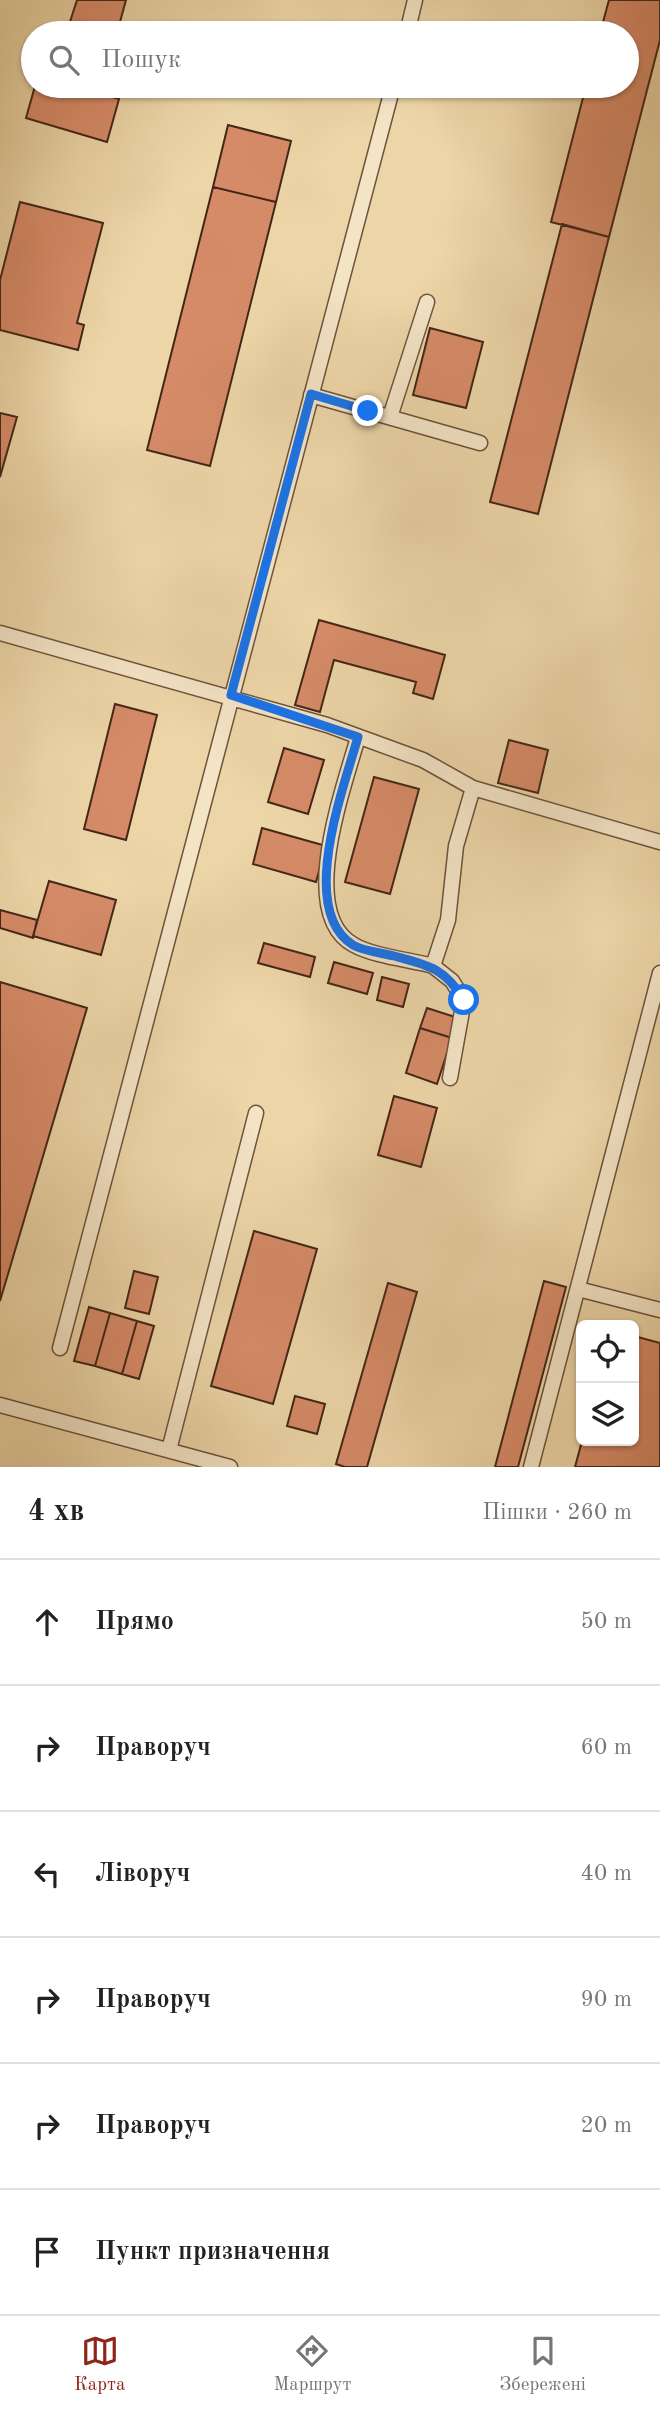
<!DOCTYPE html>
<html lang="uk">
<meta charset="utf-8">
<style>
:root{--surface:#fff;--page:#f2f2f2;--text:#222;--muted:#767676;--line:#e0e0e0;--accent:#8f2418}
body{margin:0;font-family:"Old Standard TT",serif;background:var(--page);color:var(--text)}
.controls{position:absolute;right:21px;bottom:21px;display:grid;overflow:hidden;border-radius:10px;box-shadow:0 2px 5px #0004}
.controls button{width:63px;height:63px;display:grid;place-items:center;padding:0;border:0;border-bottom:2px solid var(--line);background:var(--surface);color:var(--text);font:35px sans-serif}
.stop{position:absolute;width:21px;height:21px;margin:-16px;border:5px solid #1a73e8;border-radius:50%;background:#fff}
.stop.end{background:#1a73e8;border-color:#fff;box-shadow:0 2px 7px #0008}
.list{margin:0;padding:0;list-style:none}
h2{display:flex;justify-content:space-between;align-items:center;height:91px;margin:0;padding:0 28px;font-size:30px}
h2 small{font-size:23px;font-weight:400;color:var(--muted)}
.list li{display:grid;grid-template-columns:46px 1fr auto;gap:21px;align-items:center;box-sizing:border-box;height:126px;padding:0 28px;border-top:2px solid var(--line)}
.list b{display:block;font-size:26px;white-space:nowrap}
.list em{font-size:23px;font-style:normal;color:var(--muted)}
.icon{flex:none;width:38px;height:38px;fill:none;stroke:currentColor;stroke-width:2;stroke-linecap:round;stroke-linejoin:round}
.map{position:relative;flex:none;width:660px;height:1467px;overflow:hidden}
.search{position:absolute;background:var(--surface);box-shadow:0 2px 5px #0004;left:21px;right:21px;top:21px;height:77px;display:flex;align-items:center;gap:18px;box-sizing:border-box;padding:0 24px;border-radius:38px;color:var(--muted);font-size:26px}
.sheet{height:847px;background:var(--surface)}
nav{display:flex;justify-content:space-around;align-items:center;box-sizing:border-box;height:98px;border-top:2px solid var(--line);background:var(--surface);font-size:19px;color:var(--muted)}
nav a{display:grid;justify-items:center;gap:4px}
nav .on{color:var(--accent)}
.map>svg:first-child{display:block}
.building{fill:#d68b68;stroke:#442619;stroke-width:2}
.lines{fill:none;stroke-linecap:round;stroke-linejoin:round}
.lane-casing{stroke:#6e523c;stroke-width:17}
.lane{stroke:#f3e4c6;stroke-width:14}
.route{stroke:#1a73e8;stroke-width:9}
</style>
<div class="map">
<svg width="660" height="1467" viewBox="0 0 660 1467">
<rect width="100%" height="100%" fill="#ecd5a7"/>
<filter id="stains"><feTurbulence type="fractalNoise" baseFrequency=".00286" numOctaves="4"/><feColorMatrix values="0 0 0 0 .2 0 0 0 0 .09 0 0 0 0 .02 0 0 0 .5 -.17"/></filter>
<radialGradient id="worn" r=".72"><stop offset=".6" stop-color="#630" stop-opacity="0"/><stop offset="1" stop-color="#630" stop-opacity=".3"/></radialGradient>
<path class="building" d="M77,0H126L117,33H89L68,28Z
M609,0H660V40L609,237L551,222L586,86H627V33H600Z
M189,24L227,33H187Z
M35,86H74L119,99L107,142L26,118Z
M228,125L291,141L276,202L213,187Z
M213,187L276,202L210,466L147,450Z
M20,202L103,223L77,323L84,325L78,350L0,330V280Z
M562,224L609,237L538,514L490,502Z
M430,328L483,342L466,408L413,395Z
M0,413L17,417L0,477Z
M319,620L445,655L433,699L413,693L416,682L334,660L320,712L295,705Z
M115,704L157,715L126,840L84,829Z
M509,740L548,750L538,793L498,783Z
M284,748L324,760L308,814L268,802Z
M374,777L419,789L390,894L345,882Z
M262,828L326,846L316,882L253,864Z
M49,881L116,900L101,955L33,936Z
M0,910L37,920L33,938L0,928Z
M264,943L315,957L310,977L258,963Z
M334,962L373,973L367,994L328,983Z
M382,977L409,984L403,1007L377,1000Z
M0,982L87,1008L0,1301Z
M427,1008L458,1018L452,1038L420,1028Z
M420,1028L452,1038L437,1084L406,1073Z
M394,1096L437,1108L421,1167L378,1155Z
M254,1231L317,1249L273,1404L211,1386Z
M134,1271L158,1277L149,1314L125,1308Z
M544,1281L566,1287L518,1467H495Z
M388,1283L417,1292L367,1467H345L336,1464Z
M89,1307L110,1313L95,1366L74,1361Z
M110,1313L137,1321L122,1374L95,1366Z
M137,1321L154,1326L139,1379L122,1374Z
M634,1336L660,1343V1467H575L582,1441H634Z
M295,1396L325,1404L317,1434L287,1426Z"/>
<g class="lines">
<defs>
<path id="lane" d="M407,33L415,0
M311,395L480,443
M390,417L427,302
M0,633L327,725L423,760L473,788L660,842
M358,737C345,785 296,914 354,945C373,956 411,960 433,966
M450,1078L464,1000L452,981L433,966L448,920L456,846L473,788
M578,1289L660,1310
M60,1348L393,86
M0,1405L230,1467
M169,1450L256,1113
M531,1467L660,973"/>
</defs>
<use href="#lane" class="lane-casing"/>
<use href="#lane" class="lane"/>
</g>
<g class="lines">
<path class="route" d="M368,411L311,394L231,695L358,737C344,787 297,910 353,945C363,951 382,953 394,956C428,965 445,968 464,1000"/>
</g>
<rect width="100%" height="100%" filter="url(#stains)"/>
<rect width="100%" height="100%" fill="url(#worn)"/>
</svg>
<div class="controls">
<button><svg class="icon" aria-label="locate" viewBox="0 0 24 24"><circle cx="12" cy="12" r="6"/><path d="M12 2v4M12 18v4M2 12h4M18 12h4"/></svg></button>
<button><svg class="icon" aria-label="layers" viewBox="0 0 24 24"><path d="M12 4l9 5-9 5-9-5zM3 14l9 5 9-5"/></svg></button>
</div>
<div class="stop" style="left:464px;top:1000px"></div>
<div class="stop end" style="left:368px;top:411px"></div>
<div class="search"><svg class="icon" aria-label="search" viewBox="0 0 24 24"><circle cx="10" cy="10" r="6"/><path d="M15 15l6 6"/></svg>Пошук</div>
</div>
<section class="sheet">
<h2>4 хв<small>Пішки · 260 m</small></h2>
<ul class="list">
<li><svg class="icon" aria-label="ahead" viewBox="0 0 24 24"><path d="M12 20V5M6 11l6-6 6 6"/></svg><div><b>Прямо</b></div><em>50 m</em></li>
<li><svg class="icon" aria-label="right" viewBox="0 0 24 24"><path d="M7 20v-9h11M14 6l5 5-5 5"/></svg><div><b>Праворуч</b></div><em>60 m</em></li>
<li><svg class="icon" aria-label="left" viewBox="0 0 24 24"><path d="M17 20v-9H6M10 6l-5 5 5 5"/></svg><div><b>Ліворуч</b></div><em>40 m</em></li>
<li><svg class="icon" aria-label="right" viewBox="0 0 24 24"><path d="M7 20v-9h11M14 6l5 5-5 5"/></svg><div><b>Праворуч</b></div><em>90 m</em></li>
<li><svg class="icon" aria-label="right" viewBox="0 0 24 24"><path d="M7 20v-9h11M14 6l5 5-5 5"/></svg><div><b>Праворуч</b></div><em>20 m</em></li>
<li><svg class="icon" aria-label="arrive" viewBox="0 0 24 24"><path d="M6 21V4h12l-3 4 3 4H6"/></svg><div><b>Пункт призначення</b></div></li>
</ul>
</section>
<nav>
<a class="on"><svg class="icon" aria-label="map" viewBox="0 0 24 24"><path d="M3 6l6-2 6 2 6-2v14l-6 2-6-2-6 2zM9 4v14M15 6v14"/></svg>Карта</a>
<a><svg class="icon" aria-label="directions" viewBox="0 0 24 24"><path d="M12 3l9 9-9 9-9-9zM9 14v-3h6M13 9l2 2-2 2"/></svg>Маршрут</a>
<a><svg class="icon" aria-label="saved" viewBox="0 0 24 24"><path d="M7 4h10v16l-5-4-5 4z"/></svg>Збережені</a>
</nav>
